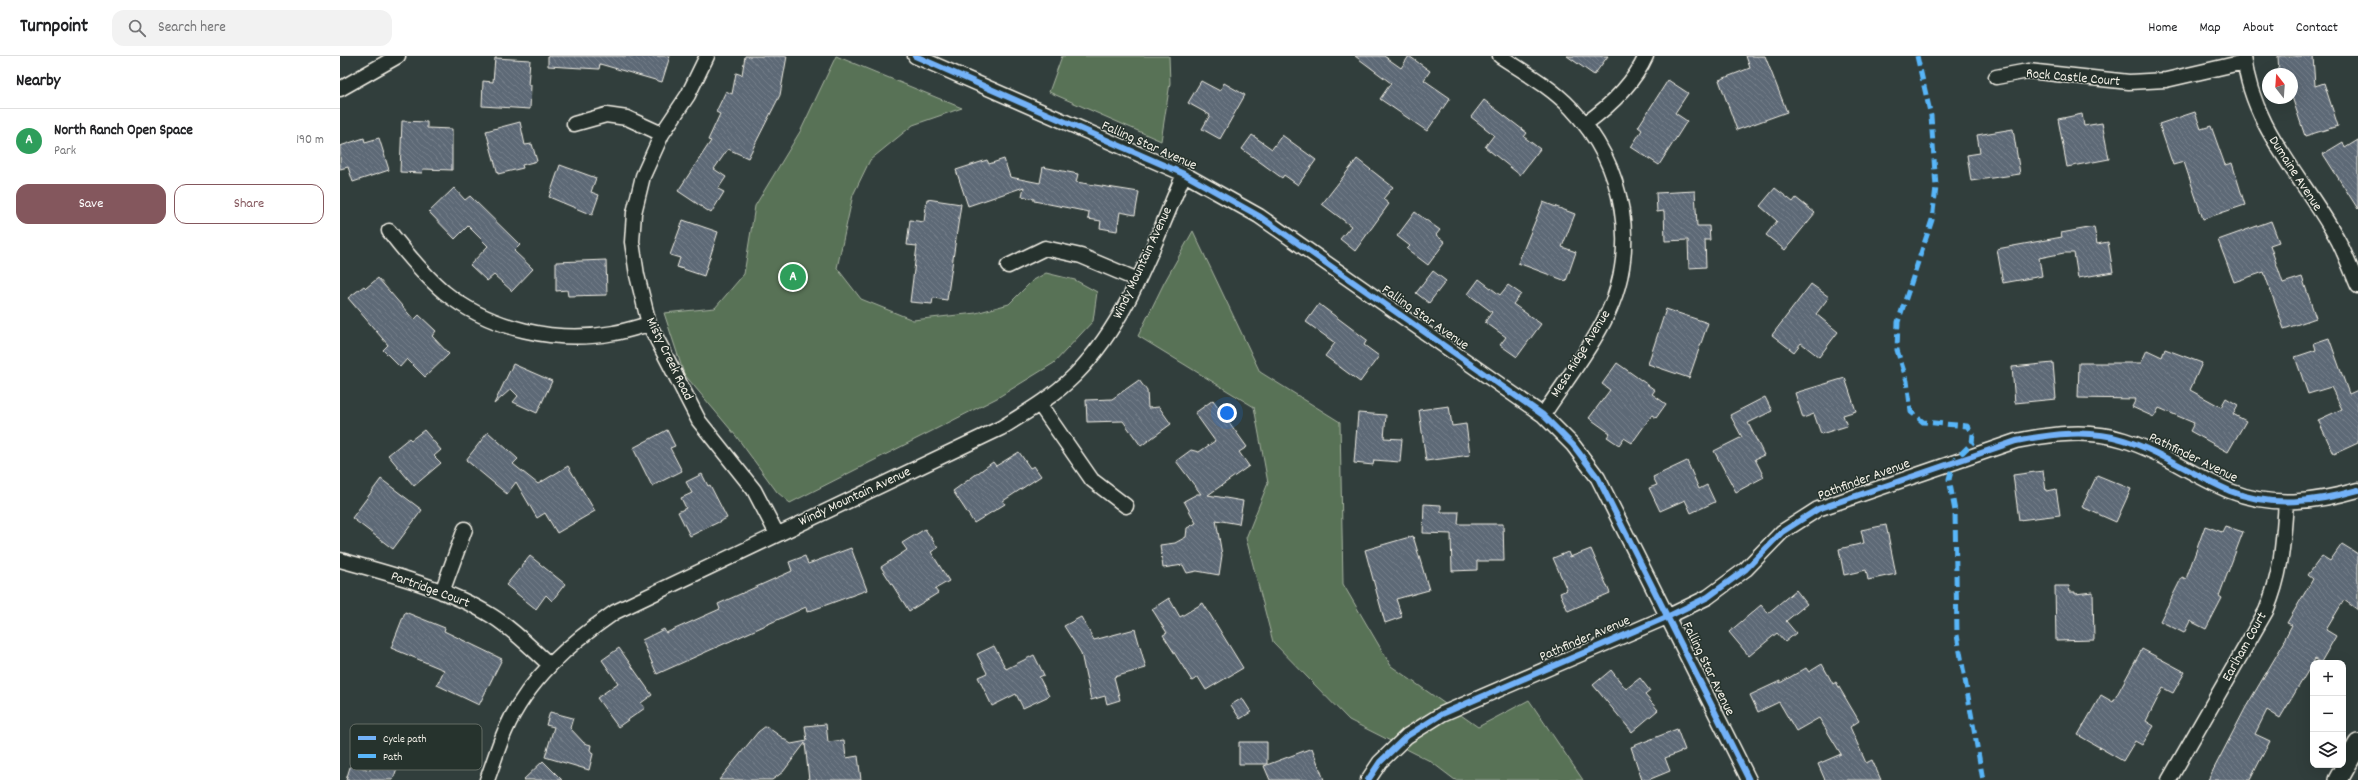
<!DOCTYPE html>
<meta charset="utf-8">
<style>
:root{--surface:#fff;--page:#f2f2f2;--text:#202124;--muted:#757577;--line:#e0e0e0;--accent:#84575d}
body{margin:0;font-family:Dekko,sans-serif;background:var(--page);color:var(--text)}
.controls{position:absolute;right:12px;bottom:12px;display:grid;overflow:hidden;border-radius:8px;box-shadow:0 4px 16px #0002}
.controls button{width:36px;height:36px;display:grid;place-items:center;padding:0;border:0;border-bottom:1px solid var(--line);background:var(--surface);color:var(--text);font:20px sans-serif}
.compass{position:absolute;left:1922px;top:12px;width:36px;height:36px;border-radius:50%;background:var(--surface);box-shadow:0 4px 16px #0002;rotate:343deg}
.you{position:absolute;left:887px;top:357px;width:14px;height:14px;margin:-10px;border:3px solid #fff;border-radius:50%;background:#1a73e8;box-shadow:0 0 0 6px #1a73e833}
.badge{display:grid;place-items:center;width:26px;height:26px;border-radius:50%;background:var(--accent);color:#fff;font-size:13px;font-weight:700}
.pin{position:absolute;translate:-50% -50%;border:2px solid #fff;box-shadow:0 1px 4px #0006}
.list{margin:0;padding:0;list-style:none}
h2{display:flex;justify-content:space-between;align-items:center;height:52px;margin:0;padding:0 16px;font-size:17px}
h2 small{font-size:13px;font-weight:400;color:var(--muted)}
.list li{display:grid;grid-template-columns:26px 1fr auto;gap:12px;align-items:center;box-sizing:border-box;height:64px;padding:0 16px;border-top:1px solid var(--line)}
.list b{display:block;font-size:15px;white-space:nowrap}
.list p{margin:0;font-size:13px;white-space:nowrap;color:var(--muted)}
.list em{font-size:13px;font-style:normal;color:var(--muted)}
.actions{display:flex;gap:8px;padding:12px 16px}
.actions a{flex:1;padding:9px 0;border:1px solid var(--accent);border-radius:12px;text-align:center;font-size:14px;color:var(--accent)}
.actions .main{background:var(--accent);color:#fff}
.icon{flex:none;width:22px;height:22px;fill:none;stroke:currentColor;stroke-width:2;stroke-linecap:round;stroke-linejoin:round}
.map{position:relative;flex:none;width:2018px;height:724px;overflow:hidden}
header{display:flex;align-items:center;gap:24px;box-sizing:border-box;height:56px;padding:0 20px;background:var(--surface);border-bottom:1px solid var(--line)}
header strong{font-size:19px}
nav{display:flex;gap:22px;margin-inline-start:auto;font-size:14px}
.search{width:280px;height:36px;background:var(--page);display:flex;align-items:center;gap:10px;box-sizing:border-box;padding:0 14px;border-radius:12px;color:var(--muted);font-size:15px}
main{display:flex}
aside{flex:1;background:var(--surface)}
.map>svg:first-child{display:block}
.grass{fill:#597257;stroke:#a6b2a0}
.building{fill:url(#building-back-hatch);stroke:#f4f1e8}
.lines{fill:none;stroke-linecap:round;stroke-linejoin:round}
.street-casing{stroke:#f4f1e8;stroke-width:17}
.secondary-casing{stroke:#f4f1e8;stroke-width:22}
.street{stroke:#26332d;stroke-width:14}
.secondary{stroke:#26332d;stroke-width:19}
.quiet{stroke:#59b6f9;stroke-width:5;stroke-dasharray:10 5;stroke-linecap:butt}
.cycleway-casing{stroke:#26332d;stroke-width:8}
.cycleway{stroke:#73b2f8;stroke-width:6}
.labels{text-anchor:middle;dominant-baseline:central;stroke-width:3;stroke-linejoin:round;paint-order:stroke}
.street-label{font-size:14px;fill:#f4f1e8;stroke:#26332d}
.key{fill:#26332d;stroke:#646c65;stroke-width:1}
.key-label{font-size:11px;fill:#f4f1e8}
</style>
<header>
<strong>Turnpoint</strong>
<div class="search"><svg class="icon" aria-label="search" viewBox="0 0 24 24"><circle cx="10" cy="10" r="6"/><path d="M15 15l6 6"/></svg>Search here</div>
<nav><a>Home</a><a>Map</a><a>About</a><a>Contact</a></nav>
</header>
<main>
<aside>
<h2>Nearby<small></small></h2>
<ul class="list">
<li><span class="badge" style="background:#2e9e5b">A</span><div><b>North Ranch Open Space</b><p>Park</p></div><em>190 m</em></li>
</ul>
<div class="actions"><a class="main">Save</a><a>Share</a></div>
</aside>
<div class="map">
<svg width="2018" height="724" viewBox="0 0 2018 724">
<defs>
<pattern id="building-back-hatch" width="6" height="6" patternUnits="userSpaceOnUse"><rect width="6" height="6" fill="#5d6976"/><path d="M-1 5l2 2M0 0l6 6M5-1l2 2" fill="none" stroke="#757f8a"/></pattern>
</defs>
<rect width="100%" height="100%" fill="#313e3c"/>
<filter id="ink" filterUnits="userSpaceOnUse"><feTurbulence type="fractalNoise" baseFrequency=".025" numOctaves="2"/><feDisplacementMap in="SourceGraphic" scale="8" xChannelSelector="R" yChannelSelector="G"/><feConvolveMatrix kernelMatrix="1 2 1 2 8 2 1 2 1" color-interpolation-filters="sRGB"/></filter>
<g filter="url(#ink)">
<path class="grass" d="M496,0L622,52L573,69L530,104L513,139L497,212L521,243L573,264L636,257L669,248L692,225L706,217L735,224L757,236L753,265L714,307L657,342L450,447L437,436L396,380L344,318L324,257L375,252L404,218L415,150L461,74Z
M722,0H829L830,27L821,85L709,36Z
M853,175L920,316L1000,366L1003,528L1051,610L1138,671L1189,644L1243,724H1115L1090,705L1009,664L933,586L906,482L928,427L914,351L798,280L824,227Z"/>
<path class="building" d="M208,0H330L322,26L260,8L259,13L208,10Z
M405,0H447L440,39L408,102L388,93L374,113L386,121L378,133L384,136L371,157L338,135L371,85L368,84L380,58L376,56L386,35L392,38L396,17L402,19Z
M1015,0H1044L1061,12L1069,0L1090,15L1084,24L1110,42L1087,75L1040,43L1051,27Z
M1227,0H1268L1254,19Z
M1406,0H1425L1447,56L1397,74L1379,24L1410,12Z
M1938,0H1973L1975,30L1984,27L1998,70L1965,80L1952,41V18H1939Z
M155,2L190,4L188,29H191L190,53L142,50L143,25L153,26Z
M1328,24L1348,37L1335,57L1347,65L1319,109L1291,91L1302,74L1298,71Z
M861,25L880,35L884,27L905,39L880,83L862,73L870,59L848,47Z
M1144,44L1187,77L1184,81L1200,93L1180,119L1145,91L1154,79L1131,61Z
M1855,56L1861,73L1871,70L1885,109L1892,107L1905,149L1863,163L1844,106L1833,109L1819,68Z
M1742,58L1744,70L1762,67L1769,103L1727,111L1718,63Z
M62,65L87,66V72L112,73V114L83,113L82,117L60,116Z
M180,66L185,89L192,88L197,105L182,109L183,112L158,118L146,75Z
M1673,73L1680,118L1631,125L1627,99L1640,97L1637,79Z
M912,79L932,93L942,79L976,104L958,129L944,119L942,122L902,93Z
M24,82L25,86L39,82L49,114L13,126L8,111L0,113V90Z
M2018,84V153L1983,98L2003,86L2005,92Z
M664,103L670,121L700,127L703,111L738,118L736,126L799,136L795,159L780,156L777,175L760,172L761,165L748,163L749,156L694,145V143L682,140L684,131L628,150L616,114L647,104L649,108Z
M1017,103L1053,131L1043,143L1049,148L1015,195L1000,183L1011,170L982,148Z
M220,109L256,122L251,136L259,139L252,159L209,141Z
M114,132L125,144L130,140L180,189L174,195L193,213L172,235L154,219L147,225L130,209L148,190L128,170L115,183L89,156Z
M1435,132L1453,146L1456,142L1475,157L1445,194L1426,179L1437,165L1420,150Z
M1355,135L1357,170H1369L1370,184H1365L1366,211L1349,212L1348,184L1325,185L1324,155L1317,156L1316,137Z
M587,143L621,148L607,244L593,242L592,248L570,246L577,190L567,189L570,164L584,166Z
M1203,146L1235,158L1222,191L1236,196L1226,225L1178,207Z
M1075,156L1100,174L1096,179L1105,186L1088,209L1067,193L1070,190L1057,180Z
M343,164L378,176L364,220L337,211L340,202L330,199Z
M1931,165L1939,186L1930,189L1943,227L1962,221L1976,262L1944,273L1924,216L1894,226L1878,184Z
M1754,171L1757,188L1768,186L1773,216L1738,222L1734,197H1724L1699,202L1702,220L1663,227L1657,193L1722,181L1721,177Z
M266,204L267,239L228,240L227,234L216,235V206Z
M1093,215L1106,225L1089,247L1076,237Z
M38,222L74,264L79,259L96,275L92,280L109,298L85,321L67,303L60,311L43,294L48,289L8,242L24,230L26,232Z
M1139,223L1160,239L1168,229L1181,238L1173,248L1201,268L1177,301L1160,289L1166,281L1145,266L1152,256L1128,238Z
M1471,228L1489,241L1476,258L1498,276L1479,301L1461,287L1454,296L1432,279Z
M979,248L1027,284L1024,289L1039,300L1020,326L985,300L995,287L966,266Z
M1326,253L1368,267L1349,322L1308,308Z
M1989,282L2009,338L2018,334V387L1994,398L1978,364L2002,353L1991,331L1968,338L1955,301L1976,294L1974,287Z
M1825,293L1862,307L1850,334L1881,351L1886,342L1898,349L1893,358L1906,365L1888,396L1850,375L1854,367L1819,352L1814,361L1792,351L1796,343L1738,342L1739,307H1801L1807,294L1822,301Z
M1277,307L1315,334L1312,338L1326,348L1316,362L1312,359L1292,387L1284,382L1279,389L1267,381L1270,377L1249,362L1270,334L1262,328Z
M1713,307L1716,343L1675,347L1672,311Z
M173,308L212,325L197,357L173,346L178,340L171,333L154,348Z
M1505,322L1516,355L1503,359L1507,370L1481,378L1474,358L1463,362L1455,337Z
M799,324L807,335L808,352L819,351L831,368L801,390L783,365L747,366L746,344L772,343Z
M1425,341L1432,355L1408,367L1424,399L1415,403L1424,421L1396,436L1374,395L1402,381L1390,359Z
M873,344L907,391L899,396L909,410L868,439L903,445L899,468L876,464L882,499L879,519L857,515L847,517L843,509L823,512L820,489L835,487L846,481L847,472L856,467L844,445L857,438H861L836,405L851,394L859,396L875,385L855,357Z
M1109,350L1112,370L1126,368L1130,399L1086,405L1079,354Z
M1018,357L1046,359L1044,382L1062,383L1060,406L1034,404L1033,409L1014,407Z
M84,374L101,394L94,400L101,407L74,430L48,399L69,382L71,384Z
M327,374L335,390L330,392L342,415L312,430L293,392Z
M148,376L178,403L173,408L198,428L228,410L255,455L217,477L205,457L197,462L176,426L167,438L126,404Z
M679,396L690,412L694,410L701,420L663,445L665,448L634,467L613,435L653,406L656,410Z
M1347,405L1359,433L1367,429L1375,446L1351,457L1345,444L1320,455L1309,432L1317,429L1313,421Z
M1703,415L1706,435L1716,433L1720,459L1679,464L1673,419Z
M362,418L368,430L370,429L387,462L350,480L338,456L346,452L341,442L352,437L346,426Z
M1757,419L1791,433L1776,466L1742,451Z
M41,423L82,454L53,493L12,462Z
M1084,448L1101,449V456H1119L1118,468H1163L1164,505H1137V514L1112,515L1111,478L1083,477Z
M1546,469L1556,518L1528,524L1526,514L1504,519L1499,493L1524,487L1521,474Z
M1865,470L1882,476L1885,470L1903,476L1879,540L1882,542L1866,573L1850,565L1844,577L1820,565L1842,521L1846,523Z
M585,473L598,492L591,496L609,525L595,533L598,537L569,555L541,511L567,494L562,487Z
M1073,480L1089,534L1056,543L1062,561L1045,567L1025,494Z
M2002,488L2018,498V554L2004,544L1986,574L1996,580L1981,606L1975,603L1940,662L1927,654L1915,678L1930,685L1910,724H1868L1906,651L1945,585L1944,584L1952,569L1947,567L1973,523L1968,519L1982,500L1990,505Z
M511,492L527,534L467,556L466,551L317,618L302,584L324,573L326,577L380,553L378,548L452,515L449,506L465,500L468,508Z
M1251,493L1270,537L1228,555L1220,537L1227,534L1213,502L1228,496L1230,501Z
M190,500L225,528L212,545L206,539L196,553L166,529Z
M1715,530H1729L1730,536H1735V538L1753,536L1754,584L1716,585Z
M1456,534L1467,548L1446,565L1456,577L1445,586L1437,577L1409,600L1389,576L1421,549L1428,557Z
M829,542L840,561L863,547L903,612L866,634L858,621L852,625L823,579L827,577L812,553Z
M65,556L105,572L104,575L162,603L139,649L97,629L104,614L51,592Z
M741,561L754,584L795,573L806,612L774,621L780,644L767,648L765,640L751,644L741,597L724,570Z
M654,590L666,613L694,599L704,619L699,621L709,640L683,652L676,638L652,650L638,621L647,617L637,598Z
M279,592L312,639L301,647L305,652L278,671L257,642L278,627L262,604Z
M1802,593L1845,616L1833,637L1823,632L1806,665L1814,670L1802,689L1795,685L1783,705L1738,679L1761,639L1773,646Z
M1482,608L1493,628L1496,626L1519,665L1510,671L1526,707L1532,704L1541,724H1485L1478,708L1501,698L1479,662L1456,675L1439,646L1418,656L1410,639L1440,625V627L1466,612L1469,616Z
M1271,614L1286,633L1300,622L1310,635L1305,639L1318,654L1292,676L1253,629Z
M902,642L911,656L900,663L891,649Z
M210,656L233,662L230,672L244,687L251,689L250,694L253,698L249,714L205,701L214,671L206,669Z
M486,668L488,686L504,684L506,702L518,700L521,724H469L465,687L443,716L432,724H379L418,676L426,670L451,688L467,685L465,670Z
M1337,673L1345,694L1325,702L1330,715L1308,724H1302L1291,691Z
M899,686H927V708H899Z
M972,692L984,724H930L924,710Z
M33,705L57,712L53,724H6L11,708L30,714Z
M203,705L222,724H183Z"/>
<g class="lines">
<defs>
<path id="street" d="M367,0L348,39L322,78L303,120L294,157L292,186L297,219L309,268L359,365L414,434L437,478
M575,0L844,118L919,160L1203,359L1233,389L1258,422L1409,724
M1160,0C1184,16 1211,31 1231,52C1285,109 1301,194 1264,265C1249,295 1222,330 1203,359
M1904,0C1911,72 1966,124 1999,186C2006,200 2012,216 2018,230
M1656,21L1688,15L1789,26L1826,24L1904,6
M0,33L58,0
M234,68L266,59L287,62L322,78
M1245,68C1270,50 1293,29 1306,0
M49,175C66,197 83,218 104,236C150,273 216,288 274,277C286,275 298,271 309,268
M668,210L705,192L741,200L798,224
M700,349L752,424L786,450
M0,504C48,517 109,533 152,560C173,573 191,592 210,609
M102,536L125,473
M147,724C153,708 158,691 165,675C187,624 230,587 275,556L661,372C687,356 713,341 735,319C789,264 814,187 844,118
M1028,724L1040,706L1067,680L1102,658L1329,560L1368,541L1406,513L1442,476L1478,453L1676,385C1711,378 1749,373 1784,384C1822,396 1854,420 1890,435C1932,452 1976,446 2018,434
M1829,724L1926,555C1942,517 1943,487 1946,446"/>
<path id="secondary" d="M1998,724L2018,688"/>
</defs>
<use href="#street" class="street-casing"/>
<use href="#secondary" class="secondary-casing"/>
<use href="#street" class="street"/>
<use href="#secondary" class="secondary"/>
<path class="quiet" d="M1577,0L1591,60L1596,131L1592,164L1558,266L1557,294L1567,325L1571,356L1583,366L1627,370L1633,378L1632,387L1614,405L1609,423L1615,455L1617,579L1643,724"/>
<defs>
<path id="cycleway" d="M575,0L844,118L919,160L1203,359L1233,389L1258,422L1409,724
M1028,724L1040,706L1067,680L1102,658L1329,560L1368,541L1406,513L1442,476L1478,453L1676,385C1711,378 1749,373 1784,384C1822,396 1854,420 1890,435C1932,452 1976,446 2018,434"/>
</defs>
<use href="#cycleway" class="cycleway-casing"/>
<use href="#cycleway" class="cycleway"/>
</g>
</g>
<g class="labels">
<g class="street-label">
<text transform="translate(1733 22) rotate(5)">Rock Castle Court</text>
<text transform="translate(809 90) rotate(24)">Falling Star Avenue</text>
<text transform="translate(1955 118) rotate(57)">Dumaine Avenue</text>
<text transform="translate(803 207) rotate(-65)">Windy Mountain Avenue</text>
<text transform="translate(1085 262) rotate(35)">Falling Star Avenue</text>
<text transform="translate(1241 298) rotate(-58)">Mesa Ridge Avenue</text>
<text transform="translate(329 303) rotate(64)">Misty Creek Road</text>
<text transform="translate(1853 402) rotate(26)">Pathfinder Avenue</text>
<text transform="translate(1524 424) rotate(-20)">Pathfinder Avenue</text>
<text transform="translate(515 441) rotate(-25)">Windy Mountain Avenue</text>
<text transform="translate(90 534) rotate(20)">Partridge Court</text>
<text transform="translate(1245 583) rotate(-23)">Pathfinder Avenue</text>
<text transform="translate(1905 591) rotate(-61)">Earlham Court</text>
<text transform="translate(1368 613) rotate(64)">Falling Star Avenue</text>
</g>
</g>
<rect x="10" y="668" width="132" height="46" rx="6" class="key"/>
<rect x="18" y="680" width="18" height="4" fill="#73b2f8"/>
<rect x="18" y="698" width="18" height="4" fill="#59b6f9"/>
<g class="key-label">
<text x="43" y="686">Cycle path</text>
<text x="43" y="704">Path</text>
</g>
</svg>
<div class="controls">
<button>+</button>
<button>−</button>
<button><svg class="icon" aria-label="layers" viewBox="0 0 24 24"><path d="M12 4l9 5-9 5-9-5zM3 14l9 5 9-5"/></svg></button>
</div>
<svg class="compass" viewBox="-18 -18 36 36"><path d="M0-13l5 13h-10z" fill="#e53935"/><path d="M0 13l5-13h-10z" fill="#757577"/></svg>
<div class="you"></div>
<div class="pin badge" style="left:453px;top:221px;background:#2e9e5b">A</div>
</div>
</main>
